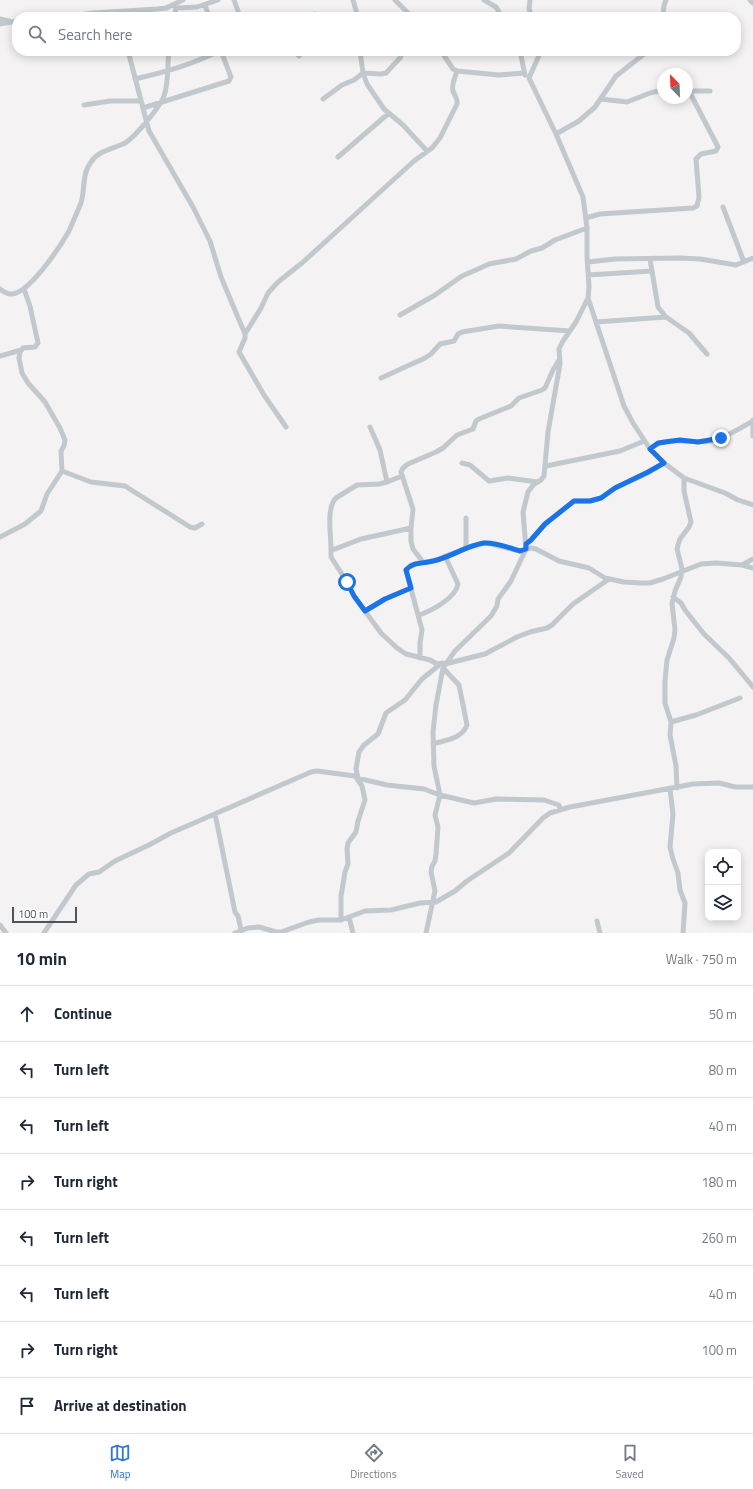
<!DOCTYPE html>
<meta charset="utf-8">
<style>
:root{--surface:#fff;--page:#f2f2f3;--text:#1f2937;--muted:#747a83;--line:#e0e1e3;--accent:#2f77d0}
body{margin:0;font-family:"Titillium Web",sans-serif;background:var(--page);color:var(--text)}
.controls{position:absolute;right:12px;bottom:12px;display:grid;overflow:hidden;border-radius:8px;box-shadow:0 2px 10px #0003}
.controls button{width:36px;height:36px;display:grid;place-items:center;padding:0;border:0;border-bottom:1px solid var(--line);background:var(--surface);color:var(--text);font:20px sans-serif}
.compass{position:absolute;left:657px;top:68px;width:36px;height:36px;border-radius:50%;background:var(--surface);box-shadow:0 2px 10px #0003;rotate:337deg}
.scale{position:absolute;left:12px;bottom:10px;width:65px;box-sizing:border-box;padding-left:4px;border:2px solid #4b555d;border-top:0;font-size:11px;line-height:14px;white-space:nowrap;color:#4b555d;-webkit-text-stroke:3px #fff;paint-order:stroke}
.stop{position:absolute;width:12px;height:12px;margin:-9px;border:3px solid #1a73e8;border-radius:50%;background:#fff}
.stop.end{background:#1a73e8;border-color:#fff;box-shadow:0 1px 4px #0008}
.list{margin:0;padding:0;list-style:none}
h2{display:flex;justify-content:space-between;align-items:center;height:52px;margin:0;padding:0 16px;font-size:17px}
h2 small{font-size:13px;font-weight:400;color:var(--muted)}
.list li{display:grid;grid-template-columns:26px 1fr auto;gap:12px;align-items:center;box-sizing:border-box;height:56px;padding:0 16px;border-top:1px solid var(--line)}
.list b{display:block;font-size:15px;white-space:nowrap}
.list em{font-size:13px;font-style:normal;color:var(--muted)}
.icon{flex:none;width:22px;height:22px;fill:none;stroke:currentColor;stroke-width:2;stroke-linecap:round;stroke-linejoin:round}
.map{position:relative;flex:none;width:753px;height:933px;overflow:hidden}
.search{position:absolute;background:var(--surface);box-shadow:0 2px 10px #0003;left:12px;right:12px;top:12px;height:44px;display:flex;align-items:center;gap:10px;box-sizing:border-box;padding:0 14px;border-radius:16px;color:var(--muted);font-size:15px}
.sheet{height:500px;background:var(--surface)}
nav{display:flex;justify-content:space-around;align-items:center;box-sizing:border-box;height:56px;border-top:1px solid var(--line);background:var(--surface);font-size:11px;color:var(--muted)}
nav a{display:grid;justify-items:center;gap:2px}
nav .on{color:var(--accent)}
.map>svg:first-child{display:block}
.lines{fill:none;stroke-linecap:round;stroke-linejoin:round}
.street{stroke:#c1c9ce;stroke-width:5}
.route{stroke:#1a73e8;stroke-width:5}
</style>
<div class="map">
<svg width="753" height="933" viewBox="0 0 753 933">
<rect width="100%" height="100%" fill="#f4f2f2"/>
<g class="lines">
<path class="street" d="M234,0L240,17
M353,0L358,17
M395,0L412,17
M484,0L496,7L502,17
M530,0L529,9L532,17
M750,0L753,3
M205,5L209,17
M176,8L197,7L218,0
M64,17L94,13L157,9L166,8L183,0
M175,17L176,6
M297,17L315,14
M663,17L664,5L666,0
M0,19L9,21
M0,24L17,21
M128,51L149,131L193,207L210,241L221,277L245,334V338L239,352L264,395L286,427
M295,51L299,56
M360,51L363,73L367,84L384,109L403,125L427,151
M441,51L453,69L457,71L499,75L524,73
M520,51L525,75
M541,51L529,78L556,134L583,197L587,228V256L589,287L588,298L624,406L633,423L650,449L664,463L684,478L725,493L738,500L753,505
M135,79C165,72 191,65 219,51
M688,91H710
M323,99L342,85L354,80L363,73L381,74L386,73L400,58L403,51
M601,99L627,102L650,93L663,90
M84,105L110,101H141
M143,108L229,81L231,77L221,51
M556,134L579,121L595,107L616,76L648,51
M338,157L389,113
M723,207L744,262
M586,218L600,214L693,208L697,206L699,197L696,159L701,154L716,151L718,147L689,91
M650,259L658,307L666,317L689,333L707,354
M588,262L615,259L680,258L700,259L736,265L753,258
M588,275L652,271
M0,289C5,293 10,296 16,293C33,287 60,247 69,231C73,222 77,212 81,203C85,190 82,173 91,162C99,150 113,149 125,143C135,137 160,107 164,96C169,82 167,66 169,51
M400,315L435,295L462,276L478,269L489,264L516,259L531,251L542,248L555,240L587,228
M596,322L666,317
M245,334L261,308L268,293L278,282L302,263L414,161L432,148L440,138L457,104C458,99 455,96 453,91C451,84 455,78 457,71
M0,356L21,350
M559,360L553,370L545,388L542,390L519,398L511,406L479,419L476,421L473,429L457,435L443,448L436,452L408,464L403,468L401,472L413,509L411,528V541L413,549L423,562H427L436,560L466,548L484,543L491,544L520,551L531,548L536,549L559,561L589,568L605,578L624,582L641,583H650L663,579L701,564L716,563L742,565L753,559
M381,378L425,358L431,354L440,344L454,341L458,334L462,332L499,326L570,331
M753,420V436
M370,427L380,450L387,482L379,484L357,485L336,498C326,508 331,535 331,549H335L361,539L411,528
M650,449C667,434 691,445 710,441C726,437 739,429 753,421
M462,463L470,465L489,481L508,478L537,482
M546,466L620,451L644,441
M62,471L91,482L125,486L190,527L195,528L202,524
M387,482L402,476
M0,537L25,524L41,511L47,494L62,471L61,451L64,446L65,440L60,428L45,402L28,383L22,373L19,358L20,352L23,348L35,347L38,343L30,306L24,289
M526,544L531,540L545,524L574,501H590L601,498L615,488L648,473L664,463
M466,548V518
M331,549V557L347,582L354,596L381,633L397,648L406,654L430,660L437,664
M742,565L753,568
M673,597L681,603L685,610L704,634L729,658L753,687
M365,611L385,599L411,588
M419,615C431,611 456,598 458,584L445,556
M420,658V643L422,630L406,570L411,565L423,562
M671,722L696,715L740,698
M433,744C445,740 462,739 467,725L459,685L443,668
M357,778L387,785L424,789L440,795L474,803L496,799L544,800L559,805L560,810
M358,778L356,769L359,752L364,745L378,734L386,713L405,700L422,679L438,666L437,664L443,663L445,664L485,654L517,637L530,632L547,628L552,625L573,604L609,579
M677,788L676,766L670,735L671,722L665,703V681L667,660L674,638L675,630L672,603L675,591L681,577L682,569L677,549L678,545L680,539L689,527L691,522L684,491V478
M670,789L673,814L670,847L673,859L678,873L680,890L685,903L683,933
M215,814L235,912L238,916L241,930
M349,917L353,933
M597,921L600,933
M0,925L6,933
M44,933L76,885L89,874L99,872L115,861L149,845L171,833L311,772L317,771L355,776L362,786L365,800L358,821L356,832L348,843L347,849L348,864L345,872L341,896V920
M235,933L248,928L259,927L276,932H281L309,922L319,920H341L365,911L391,910L420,903L436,902L455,891L467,881L509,853L543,818L550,813L570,807L693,784L719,783L735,787H753
M426,933L435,891L431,872L432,866L435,861L436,854L438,827L435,815L440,795L434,766L433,732L436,705L443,668L455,651L491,616L497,606L498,599L511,581L526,549L523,512L528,492L534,484L541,480L544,476L548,432L560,364L559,349L563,341L576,322L588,298"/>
</g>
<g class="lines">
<path class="route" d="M347,582L354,596L365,611L385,599L411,588L406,570C412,563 421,563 428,562C447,560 464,546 484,543C496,542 509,548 520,551L526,549V544L531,540L545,524L574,501H590L601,498L615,488L648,472L664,463L650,449L658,443L680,440L698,442L721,438"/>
</g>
</svg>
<div class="controls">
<button><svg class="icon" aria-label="locate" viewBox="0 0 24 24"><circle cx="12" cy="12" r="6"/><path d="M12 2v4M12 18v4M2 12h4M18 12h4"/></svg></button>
<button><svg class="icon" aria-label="layers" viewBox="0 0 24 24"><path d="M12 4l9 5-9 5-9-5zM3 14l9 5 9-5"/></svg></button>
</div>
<svg class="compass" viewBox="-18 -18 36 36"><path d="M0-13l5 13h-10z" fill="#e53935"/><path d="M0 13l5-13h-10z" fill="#747a83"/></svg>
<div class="scale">100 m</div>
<div class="stop" style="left:347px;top:582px"></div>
<div class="stop end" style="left:721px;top:438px"></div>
<div class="search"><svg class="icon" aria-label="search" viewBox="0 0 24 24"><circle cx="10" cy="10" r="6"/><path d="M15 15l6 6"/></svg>Search here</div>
</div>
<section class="sheet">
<h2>10 min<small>Walk · 750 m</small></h2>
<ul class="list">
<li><svg class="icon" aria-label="ahead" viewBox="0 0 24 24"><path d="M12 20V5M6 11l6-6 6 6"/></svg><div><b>Continue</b></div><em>50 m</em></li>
<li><svg class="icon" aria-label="left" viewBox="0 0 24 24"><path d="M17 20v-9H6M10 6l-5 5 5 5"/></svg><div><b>Turn left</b></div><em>80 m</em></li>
<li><svg class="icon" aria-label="left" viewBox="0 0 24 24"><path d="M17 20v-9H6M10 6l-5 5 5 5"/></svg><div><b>Turn left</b></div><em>40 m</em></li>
<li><svg class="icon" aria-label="right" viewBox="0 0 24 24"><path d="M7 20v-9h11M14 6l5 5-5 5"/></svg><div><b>Turn right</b></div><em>180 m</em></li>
<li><svg class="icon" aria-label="left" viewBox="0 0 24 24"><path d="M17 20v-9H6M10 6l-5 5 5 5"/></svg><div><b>Turn left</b></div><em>260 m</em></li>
<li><svg class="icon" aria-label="left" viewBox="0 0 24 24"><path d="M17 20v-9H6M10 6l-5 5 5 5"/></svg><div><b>Turn left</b></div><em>40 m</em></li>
<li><svg class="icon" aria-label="right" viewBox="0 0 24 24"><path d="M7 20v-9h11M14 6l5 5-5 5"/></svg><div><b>Turn right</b></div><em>100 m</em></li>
<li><svg class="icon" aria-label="arrive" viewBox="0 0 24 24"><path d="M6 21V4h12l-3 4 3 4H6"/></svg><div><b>Arrive at destination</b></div></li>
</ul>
</section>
<nav>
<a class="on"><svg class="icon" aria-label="map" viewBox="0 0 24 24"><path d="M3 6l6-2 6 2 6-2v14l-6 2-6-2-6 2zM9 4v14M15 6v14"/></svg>Map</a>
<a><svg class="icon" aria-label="directions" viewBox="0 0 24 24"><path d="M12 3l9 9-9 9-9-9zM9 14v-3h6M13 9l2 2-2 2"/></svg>Directions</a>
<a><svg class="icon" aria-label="saved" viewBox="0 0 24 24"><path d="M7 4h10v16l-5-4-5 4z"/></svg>Saved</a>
</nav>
